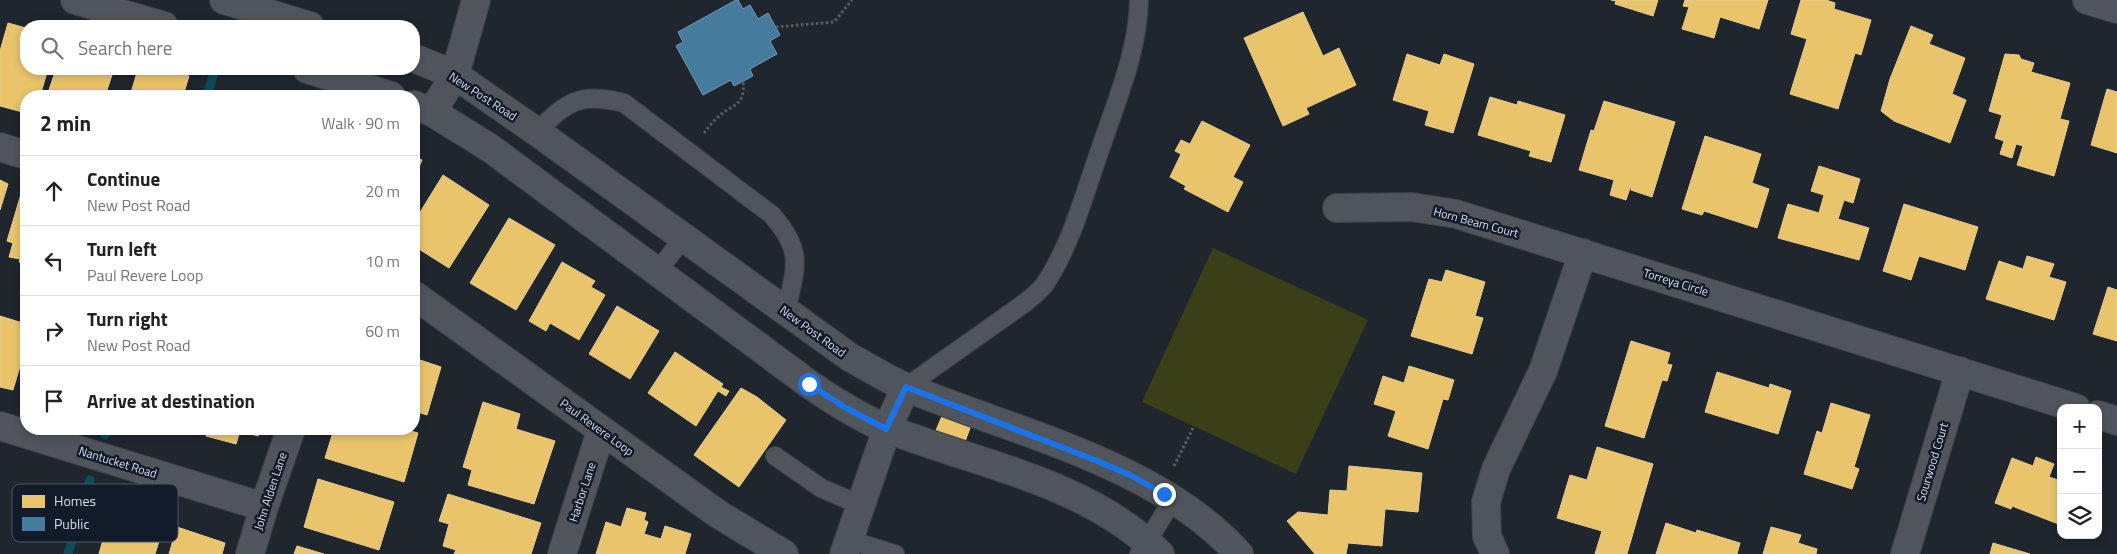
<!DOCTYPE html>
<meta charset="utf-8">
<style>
:root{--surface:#fff;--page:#f2f2f2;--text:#222;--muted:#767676;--line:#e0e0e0}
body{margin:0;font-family:"Titillium Web",sans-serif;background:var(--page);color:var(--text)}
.controls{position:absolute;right:15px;bottom:15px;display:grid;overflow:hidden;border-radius:10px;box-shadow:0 2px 8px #0003}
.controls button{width:45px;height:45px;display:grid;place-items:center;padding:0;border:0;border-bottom:1px solid var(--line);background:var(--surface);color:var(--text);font:25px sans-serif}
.stop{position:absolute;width:15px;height:15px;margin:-11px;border:4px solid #1a73e8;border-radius:50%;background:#fff}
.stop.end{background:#1a73e8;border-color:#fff;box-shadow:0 1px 5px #0008}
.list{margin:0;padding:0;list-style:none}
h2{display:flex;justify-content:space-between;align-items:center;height:65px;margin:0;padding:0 20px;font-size:21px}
h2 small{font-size:16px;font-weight:400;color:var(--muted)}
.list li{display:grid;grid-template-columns:32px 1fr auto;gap:15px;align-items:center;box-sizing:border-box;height:70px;padding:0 20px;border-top:1px solid var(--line)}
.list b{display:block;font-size:19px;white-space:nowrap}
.list p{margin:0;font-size:16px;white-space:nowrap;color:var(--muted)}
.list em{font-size:16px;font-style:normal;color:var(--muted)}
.icon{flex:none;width:28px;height:28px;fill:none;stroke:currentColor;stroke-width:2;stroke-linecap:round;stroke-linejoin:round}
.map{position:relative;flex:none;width:2117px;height:554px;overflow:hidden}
.search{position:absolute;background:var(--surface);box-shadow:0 2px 8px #0003;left:20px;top:20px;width:400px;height:55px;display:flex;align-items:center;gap:12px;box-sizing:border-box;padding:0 18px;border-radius:20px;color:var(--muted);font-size:19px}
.panel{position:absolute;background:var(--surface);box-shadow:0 2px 8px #0003;left:20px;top:90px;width:400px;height:345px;border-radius:20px}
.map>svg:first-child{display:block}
.green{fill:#3b3f18}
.homes{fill:#e9c46a;stroke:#e4cc90}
.public{fill:#457b9d;stroke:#7199b4}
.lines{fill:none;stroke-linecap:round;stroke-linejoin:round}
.stream{stroke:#0c4b5a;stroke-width:9}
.lane-casing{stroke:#3c4148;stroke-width:20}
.street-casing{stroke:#3c4148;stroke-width:30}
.path{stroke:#575c61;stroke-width:3;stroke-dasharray:2.5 2.5;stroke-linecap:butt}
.lane{stroke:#50555b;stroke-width:18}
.street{stroke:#50555b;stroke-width:28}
.route{stroke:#1a73e8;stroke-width:6}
.labels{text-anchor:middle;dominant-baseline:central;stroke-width:5;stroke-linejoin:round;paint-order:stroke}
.street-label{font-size:12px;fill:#d8dfe9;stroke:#111b2a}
.key{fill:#111b2a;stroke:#4d5663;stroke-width:1}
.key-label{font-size:14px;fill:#d8dfe9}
</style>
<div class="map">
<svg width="2117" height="554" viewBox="0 0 2117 554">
<rect width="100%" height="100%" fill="#20262e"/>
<path class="green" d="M1213,248L1368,320L1296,474L1142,402Z"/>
<path class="homes" d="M1611,0H1658L1653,16L1615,4L1616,1Z
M1685,0H1768L1759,29L1720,17L1714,38L1682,29L1689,7L1683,6Z
M1801,0H1826L1835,3L1834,9L1871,20L1861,55L1855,53L1838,109L1790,94L1807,39L1791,34Z
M1303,12L1323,56L1339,48L1356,85L1306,108L1309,114L1283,126L1244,38Z
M8,23L26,28V69H48L40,96H26V113L0,106V51Z
M1911,26L1933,35L1929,44L1965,58L1952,94L1966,100L1950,143L1894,121L1881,111L1890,79Z
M1407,54L1440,65L1444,54L1474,64L1453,133L1425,125L1429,111L1393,100Z
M2005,54L2019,55L2021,59L2034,63L2031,72L2070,83L2060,119L2069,121L2054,176L2017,165L2023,146L2016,144L2012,158L2000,154L2004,141L1995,138L2002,115L1989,111Z
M56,69H114L105,96H47Z
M138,69H165L189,76L183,96H130Z
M2107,89L2117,92V153L2091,145Z
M1490,97L1517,105L1518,101L1565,115L1551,162L1529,156L1531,151L1478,135Z
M1604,101L1675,122L1652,197L1631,190V185L1626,200L1610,195L1614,180L1579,170L1591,130L1594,131Z
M1202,121L1250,145L1233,177L1243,182L1228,212L1184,189L1186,186L1170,177L1181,154L1175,151L1181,140L1190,144Z
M1705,136L1761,154L1752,183L1769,189L1757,228L1704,211L1702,215L1682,209Z
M414,156L422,160L414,179Z
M1819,166L1860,179L1853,203L1844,200L1838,219L1869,228L1859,260L1778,238L1788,204L1819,213L1824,195L1811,191Z
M443,175L489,205L449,268L414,246V222Z
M0,180L8,184L0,210Z
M24,184H26V264L19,262L20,259L9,257L13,243L7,241Z
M1904,204L1978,227L1965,270L1919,256L1911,280L1883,271Z
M509,218L555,245L516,310L470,283Z
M2027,256L2054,264L2049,277L2066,282L2054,320L1986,299L1999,261L2023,269Z
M562,262L595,281L591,287L605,295L579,340L550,323L546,331L529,321Z
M1446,270L1485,282L1475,316L1483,318L1472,354L1411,336L1429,279L1442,282Z
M2108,287L2117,290V341L2093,334Z
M617,306L659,331L630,379L589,354Z
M0,316L26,324V346L13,390L0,387Z
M1631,341L1670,353L1667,364L1672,365L1667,381L1662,380L1644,438L1605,426Z
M675,352L723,384L721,387L729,391L726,396L718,391L696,426L648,393Z
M414,358L441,367L427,415L414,411Z
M1409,366L1454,380L1448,400L1443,399L1428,449L1388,436L1396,411L1374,404L1383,376L1404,383Z
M1717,372L1769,388L1770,384L1791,391L1778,434L1705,412Z
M741,388L757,397L786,420L739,487L694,455Z
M483,402L520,414L516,429L555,441L534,504L468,485L472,470L463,467Z
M1831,403L1870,415L1854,467L1859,469L1852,489L1804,474L1817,431L1822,433Z
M945,409L973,420L963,447L934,435Z
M208,429H261L258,436L240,431L236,444L206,436Z
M334,429H404L418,433L404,482L325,458Z
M1597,447L1653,464L1627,554H1595L1602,531L1557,518L1570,475L1587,480Z
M2036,457L2054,464L2049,477L2061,481V525L2012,506L2011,509L1995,503L2012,458L2033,466Z
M1349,466L1422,473L1418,512L1385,509L1382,546L1348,543L1346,554H1315L1287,521L1298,512L1328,515L1330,490L1347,491Z
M318,479L394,502L379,550L304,527Z
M448,494L541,523L531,554H454L456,550L443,546L449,524L439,521Z
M115,497L168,512L155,554H99Z
M627,508L646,513L644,520L648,522L644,534L661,539L665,526L691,534L685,554H596L606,522L621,527Z
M1666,523L1696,533L1697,530L1740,543L1737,554H1656Z
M177,527L225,543L222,554H169Z
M1771,527L1801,535L1798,543L1817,549L1816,554H1763Z
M1993,543L2030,554H1990Z
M297,546L324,554H294Z"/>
<path class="public" d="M736,0H738L743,9L750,5L758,19L768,13L780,35L770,41L777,54L750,69L753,76L734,86L731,80L703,95L676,46L683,42L678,32Z"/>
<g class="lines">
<path class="stream" d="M207,96L215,69
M105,435L107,429
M68,554L90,480"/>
<defs>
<path id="lane" d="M537,132C567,101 580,92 624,103L772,215C804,252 796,266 786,311
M657,272L684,237
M906,387L1026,302C1032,297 1040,291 1045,284C1072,243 1085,192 1101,147C1117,99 1138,51 1139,0
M775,456L821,488L860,505
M849,540L895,554
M1139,554L1173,500"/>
<path id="street" d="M75,0L164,26
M224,0L310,26
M2087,0L2117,9
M414,58L455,75L537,132L851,358C870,368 888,380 908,388C1017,433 1158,464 1239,554
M307,69L391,96
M414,105L432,112L490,148L809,384C834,401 860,418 888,429C980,465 1087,482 1160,554
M432,112L455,75L476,0
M0,147L26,155
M1337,208L1412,207L1456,214L2076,408
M414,295L718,514L784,554
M2098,415L2117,421
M0,426L264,507
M250,554L264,507L291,429
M562,554L601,431
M844,554L887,429L906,387
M1495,554L1487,536L1486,502L1496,469L1543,371L1583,253
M1905,554L1960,371"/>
</defs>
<use href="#lane" class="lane-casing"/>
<use href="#street" class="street-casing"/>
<path class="path" d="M776,27L834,22L852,0
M704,133C708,128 712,122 717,118C731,104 746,107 743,81
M1174,466L1194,426"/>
<use href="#lane" class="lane"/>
<use href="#street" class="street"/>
</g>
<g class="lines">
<path class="route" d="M809,384L846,408L886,429L906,387L1095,460L1130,475L1164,494"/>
</g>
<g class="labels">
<g class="street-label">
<text transform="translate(483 96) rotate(33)">New Post Road</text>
<text transform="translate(1476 222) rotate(15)">Horn Beam Court</text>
<text transform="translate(1676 282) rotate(17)">Torreya Circle</text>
<text transform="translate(813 331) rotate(36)">New Post Road</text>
<text transform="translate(597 427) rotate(36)">Paul Revere Loop</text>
<text transform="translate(118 462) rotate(17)">Nantucket Road</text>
<text transform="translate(1932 462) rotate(-73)">Sourwood Court</text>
<text transform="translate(270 491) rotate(-72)">John Alden Lane</text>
<text transform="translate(582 492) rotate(-72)">Harbor Lane</text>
</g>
</g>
<rect x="12" y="484" width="166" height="58" rx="8" class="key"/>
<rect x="22" y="495" width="23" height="13" fill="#e9c46a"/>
<rect x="22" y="517" width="23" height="14" fill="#457b9d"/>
<g class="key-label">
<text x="54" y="506">Homes</text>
<text x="54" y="529">Public</text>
</g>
</svg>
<div class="controls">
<button>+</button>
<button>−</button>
<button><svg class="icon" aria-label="layers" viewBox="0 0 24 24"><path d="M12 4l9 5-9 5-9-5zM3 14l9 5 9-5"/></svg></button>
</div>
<div class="stop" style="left:809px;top:384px"></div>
<div class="stop end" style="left:1164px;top:494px"></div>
<div class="search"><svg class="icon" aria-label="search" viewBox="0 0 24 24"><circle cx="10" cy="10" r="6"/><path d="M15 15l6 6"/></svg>Search here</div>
<section class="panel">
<h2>2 min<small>Walk · 90 m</small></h2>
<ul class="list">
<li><svg class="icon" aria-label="ahead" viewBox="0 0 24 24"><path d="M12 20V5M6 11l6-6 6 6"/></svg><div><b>Continue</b><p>New Post Road</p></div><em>20 m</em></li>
<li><svg class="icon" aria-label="left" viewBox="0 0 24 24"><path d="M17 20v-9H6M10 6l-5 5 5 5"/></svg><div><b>Turn left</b><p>Paul Revere Loop</p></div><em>10 m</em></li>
<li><svg class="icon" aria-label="right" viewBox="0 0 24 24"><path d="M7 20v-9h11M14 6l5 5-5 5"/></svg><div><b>Turn right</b><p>New Post Road</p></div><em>60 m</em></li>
<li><svg class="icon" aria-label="arrive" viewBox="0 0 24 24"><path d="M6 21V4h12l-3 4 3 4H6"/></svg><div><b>Arrive at destination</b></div></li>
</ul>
</section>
</div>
